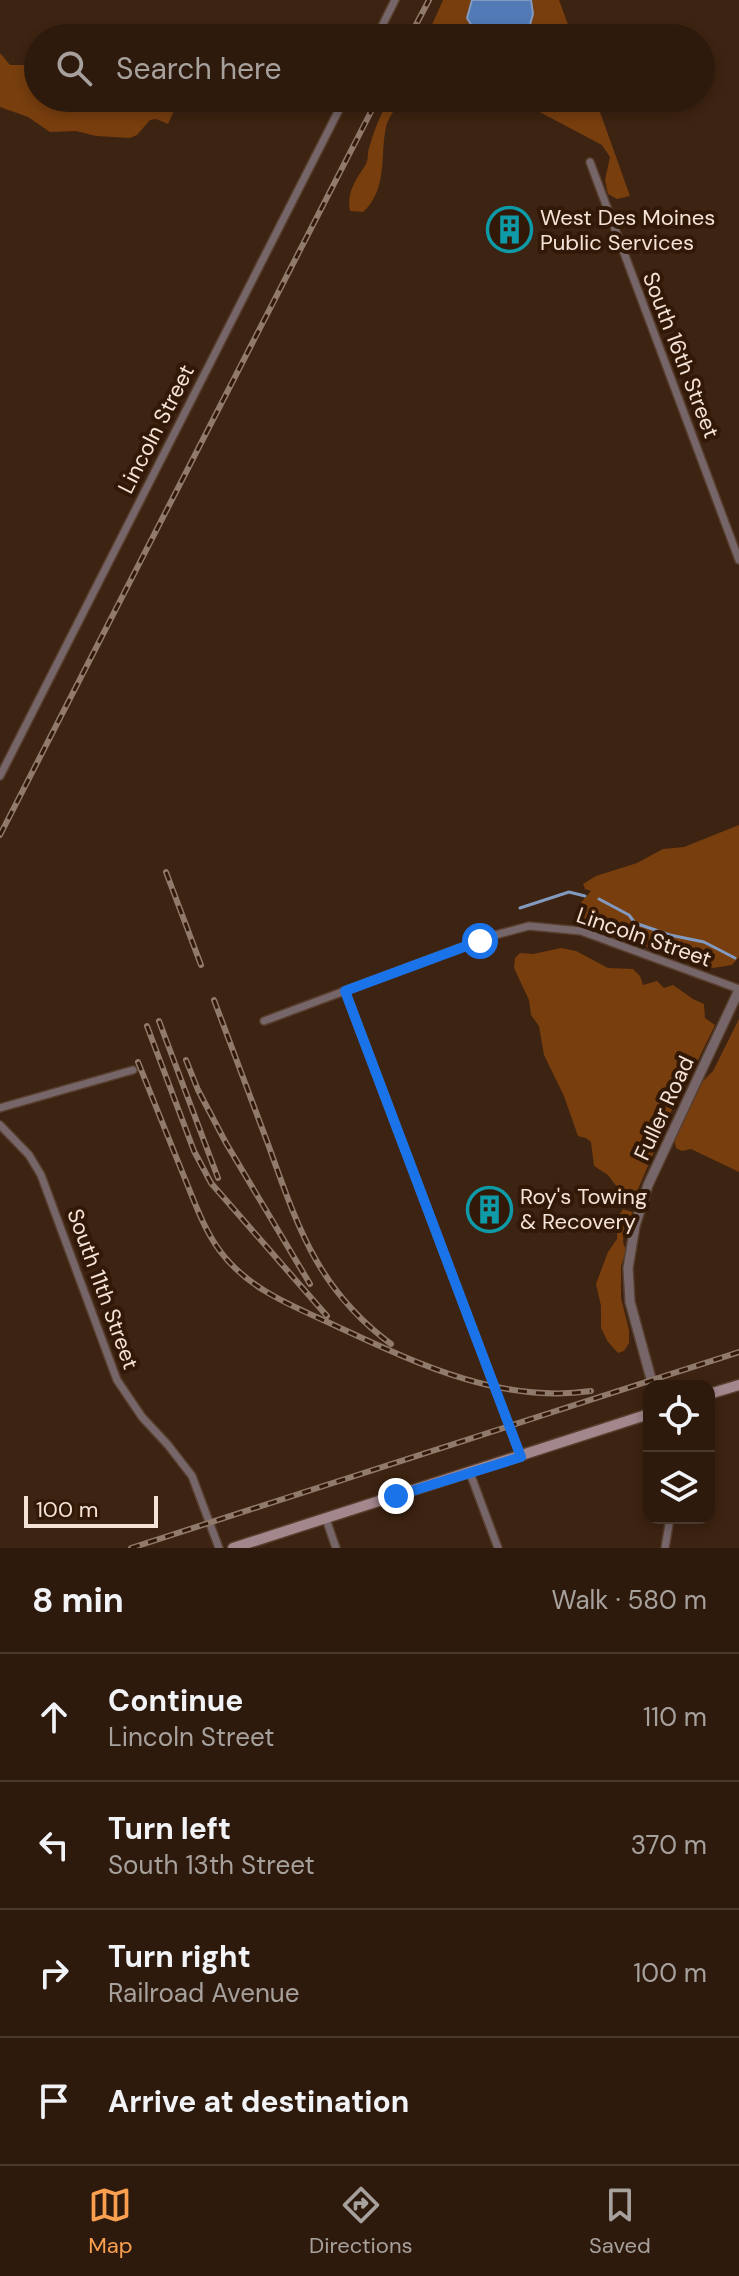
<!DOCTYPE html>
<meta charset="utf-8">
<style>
:root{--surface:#2e1a0d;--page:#362316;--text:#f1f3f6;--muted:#a7a19d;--line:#49382e;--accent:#fa9f50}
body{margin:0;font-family:"DM Sans",sans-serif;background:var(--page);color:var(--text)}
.controls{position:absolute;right:24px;bottom:24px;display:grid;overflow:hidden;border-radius:16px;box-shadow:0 4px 12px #0003}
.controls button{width:72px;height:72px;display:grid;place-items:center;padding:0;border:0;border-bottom:2px solid var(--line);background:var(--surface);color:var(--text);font:40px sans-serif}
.scale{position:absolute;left:24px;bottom:20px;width:134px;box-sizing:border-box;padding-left:8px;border:4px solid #f5e3d8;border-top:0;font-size:22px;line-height:28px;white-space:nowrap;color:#f5e3d8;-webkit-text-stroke:6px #321907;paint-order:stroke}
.stop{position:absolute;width:24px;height:24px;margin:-18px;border:6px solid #1a73e8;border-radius:50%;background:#fff}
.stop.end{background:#1a73e8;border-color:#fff;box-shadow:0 2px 8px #0008}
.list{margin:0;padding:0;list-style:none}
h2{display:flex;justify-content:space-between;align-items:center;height:104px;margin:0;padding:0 32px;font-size:34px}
h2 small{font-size:26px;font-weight:400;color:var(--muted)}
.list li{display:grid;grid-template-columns:52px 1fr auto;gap:24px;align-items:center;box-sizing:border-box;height:128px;padding:0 32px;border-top:2px solid var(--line)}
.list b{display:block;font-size:30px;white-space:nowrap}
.list p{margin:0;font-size:26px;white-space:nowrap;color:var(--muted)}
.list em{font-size:26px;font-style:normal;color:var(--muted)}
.icon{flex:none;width:44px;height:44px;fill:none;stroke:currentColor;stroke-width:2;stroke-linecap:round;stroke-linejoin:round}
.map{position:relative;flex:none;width:739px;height:1548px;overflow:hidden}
.search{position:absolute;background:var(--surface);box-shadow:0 4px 12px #0003;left:24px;right:24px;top:24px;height:88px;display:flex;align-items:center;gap:20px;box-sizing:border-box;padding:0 28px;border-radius:44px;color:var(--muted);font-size:30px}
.sheet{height:616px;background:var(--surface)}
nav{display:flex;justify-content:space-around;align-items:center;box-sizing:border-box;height:112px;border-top:2px solid var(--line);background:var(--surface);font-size:22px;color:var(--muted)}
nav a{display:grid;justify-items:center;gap:4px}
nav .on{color:var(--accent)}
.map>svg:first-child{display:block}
.green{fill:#783e0e}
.water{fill:#527ab6;stroke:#839ac0;stroke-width:2}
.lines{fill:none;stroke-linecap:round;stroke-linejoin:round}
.stream{stroke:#839ac0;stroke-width:3}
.minor-casing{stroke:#573e2d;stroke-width:10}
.tertiary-casing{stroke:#573e2d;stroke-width:12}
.secondary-casing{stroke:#573e2d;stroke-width:13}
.minor{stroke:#766669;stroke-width:7}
.tertiary{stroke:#766669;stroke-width:9}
.secondary{stroke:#a2878d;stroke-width:10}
.rail-casing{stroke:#907a6b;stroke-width:6}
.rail{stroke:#321907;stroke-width:3;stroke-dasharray:9;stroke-linecap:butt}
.route{stroke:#1a73e8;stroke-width:10}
.labels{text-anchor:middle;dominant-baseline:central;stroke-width:8;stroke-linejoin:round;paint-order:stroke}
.poi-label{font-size:22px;fill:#f5e3d8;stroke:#321907;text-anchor:start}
.street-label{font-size:22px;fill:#f5e3d8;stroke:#321907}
</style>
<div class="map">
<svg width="739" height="1548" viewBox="0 0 739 1548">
<rect width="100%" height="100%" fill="#3d2311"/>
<path class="green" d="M443,0H472L467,15L477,37L426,38Z
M531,0H559L573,38H542L528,32L533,14Z
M0,53L10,65H38V98H180L168,124L156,119L150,120L137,135L130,138L96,136L76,131L50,132L28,117L0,107Z
M390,98H401C397,108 388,117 386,127C380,154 388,190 363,212L350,211C346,191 357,179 366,164C369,158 367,151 370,145C375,128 381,113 390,98Z
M513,98H595L630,196L617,199L608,194L605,180L610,157L602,145Z
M739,825V957L732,965L713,968L655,950L611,932L595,920L580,918L577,912L578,906L591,891L585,889L583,884L596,876L637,863L663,849L684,847Z
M561,948L576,951L608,968L633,969L640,976L643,985L657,981L664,988L673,985L693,999L704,1004L705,1018L715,1025L682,1093L673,1107L636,1194L631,1199L625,1198L608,1175L594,1166L591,1142L586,1138L578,1136L564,1096L544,1055L539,1026L531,1015L529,1000L514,968L515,958L520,953L533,954Z
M739,1019V1172L691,1149L682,1151L676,1148L674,1138L700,1084L713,1071Z
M623,1209L632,1212L633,1214L624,1233L623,1242L626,1251L621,1266V1298L629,1330V1343L624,1351L618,1353L608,1342L601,1328V1306L596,1284L608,1252L617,1239L618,1217Z"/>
<path class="water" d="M472,0H531L533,14L528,32L542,38H475L477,34L467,18Z"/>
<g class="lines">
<path class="stream" d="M599,899L629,915L635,923L670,935L704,942L735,958
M520,908L569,892L585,896"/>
<defs>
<path id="minor" d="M376,38L395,0
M590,162L739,560
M0,776L345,98
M345,991L521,1457
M264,1021L495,935L529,926L581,931L739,989
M0,1108L133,1070
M0,1125L29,1155L41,1175L117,1380L142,1417L168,1445L192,1476L219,1548
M470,1473L498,1548
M326,1519L336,1548
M665,1548L670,1518"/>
<path id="tertiary" d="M653,1386L630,1302L628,1268L635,1226L648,1185L739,990"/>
<path id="secondary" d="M709,1394L739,1385
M233,1548L649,1414"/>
</defs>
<use href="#minor" class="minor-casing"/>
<use href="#tertiary" class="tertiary-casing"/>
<use href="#secondary" class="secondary-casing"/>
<use href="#minor" class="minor"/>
<use href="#tertiary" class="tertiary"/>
<use href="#secondary" class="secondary"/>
<defs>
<path id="rail" d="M409,38L429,0
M0,835L378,98
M166,872L201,965
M214,1000C232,1048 250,1096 268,1144C298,1227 317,1289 391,1344
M159,1021L218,1178
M147,1026L194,1151L211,1183L327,1316
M186,1060L198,1090L226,1143L310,1284
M138,1062C153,1099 168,1137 183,1174C194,1200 203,1228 220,1251C249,1290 293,1306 336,1326C416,1363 500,1404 591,1391
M131,1548L739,1352"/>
</defs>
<use href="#rail" class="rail-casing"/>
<use href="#rail" class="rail"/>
</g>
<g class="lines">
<path class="route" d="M396,1496L521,1457L345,991L480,941"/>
</g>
<defs>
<symbol id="building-ring" viewBox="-11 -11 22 22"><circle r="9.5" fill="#321907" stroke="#0f9aa8" stroke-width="1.5"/><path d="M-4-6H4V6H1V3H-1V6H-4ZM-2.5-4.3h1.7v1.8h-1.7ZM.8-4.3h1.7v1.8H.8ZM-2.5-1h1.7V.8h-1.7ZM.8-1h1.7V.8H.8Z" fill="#0f9aa8"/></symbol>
</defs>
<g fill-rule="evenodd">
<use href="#building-ring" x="484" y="204" width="51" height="51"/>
<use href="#building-ring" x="464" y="1184" width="51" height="51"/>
</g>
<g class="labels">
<g class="poi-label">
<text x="540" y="217">West Des Moines<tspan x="540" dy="25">Public Services</tspan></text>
<text x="520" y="1196">Roy's Towing<tspan x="520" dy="25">&amp; Recovery</tspan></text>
</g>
<g class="street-label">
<text transform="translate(681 355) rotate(69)">South 16th Street</text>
<text transform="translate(156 429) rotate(-63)">Lincoln Street</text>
<text transform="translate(644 937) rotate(19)">Lincoln Street</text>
<text transform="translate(664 1108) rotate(-65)">Fuller Road</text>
<text transform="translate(103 1289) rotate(70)">South 11th Street</text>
</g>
</g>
</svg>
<div class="controls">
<button><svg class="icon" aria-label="locate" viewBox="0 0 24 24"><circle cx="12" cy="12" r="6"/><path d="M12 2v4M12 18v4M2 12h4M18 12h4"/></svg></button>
<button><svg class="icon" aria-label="layers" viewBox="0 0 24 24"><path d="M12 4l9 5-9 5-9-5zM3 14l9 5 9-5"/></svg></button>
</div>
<div class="scale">100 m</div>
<div class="stop" style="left:480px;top:941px"></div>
<div class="stop end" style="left:396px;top:1496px"></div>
<div class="search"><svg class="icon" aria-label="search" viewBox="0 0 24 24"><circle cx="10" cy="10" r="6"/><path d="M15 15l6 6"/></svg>Search here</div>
</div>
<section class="sheet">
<h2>8 min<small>Walk · 580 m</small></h2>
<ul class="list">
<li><svg class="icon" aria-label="ahead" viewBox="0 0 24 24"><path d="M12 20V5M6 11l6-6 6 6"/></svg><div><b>Continue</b><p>Lincoln Street</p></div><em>110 m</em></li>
<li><svg class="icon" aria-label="left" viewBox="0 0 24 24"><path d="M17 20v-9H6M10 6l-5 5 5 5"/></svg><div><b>Turn left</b><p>South 13th Street</p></div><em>370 m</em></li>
<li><svg class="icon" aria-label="right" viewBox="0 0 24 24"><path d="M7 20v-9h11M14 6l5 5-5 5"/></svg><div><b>Turn right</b><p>Railroad Avenue</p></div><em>100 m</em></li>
<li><svg class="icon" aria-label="arrive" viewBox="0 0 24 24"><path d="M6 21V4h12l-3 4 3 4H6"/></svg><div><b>Arrive at destination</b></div></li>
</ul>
</section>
<nav>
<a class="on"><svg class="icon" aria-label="map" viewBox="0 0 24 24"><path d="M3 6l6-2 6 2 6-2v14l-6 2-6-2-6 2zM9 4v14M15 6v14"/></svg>Map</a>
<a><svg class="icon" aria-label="directions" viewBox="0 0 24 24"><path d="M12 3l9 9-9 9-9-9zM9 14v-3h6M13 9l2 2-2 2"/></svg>Directions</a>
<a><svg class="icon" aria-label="saved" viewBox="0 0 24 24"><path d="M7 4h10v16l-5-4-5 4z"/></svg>Saved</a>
</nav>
